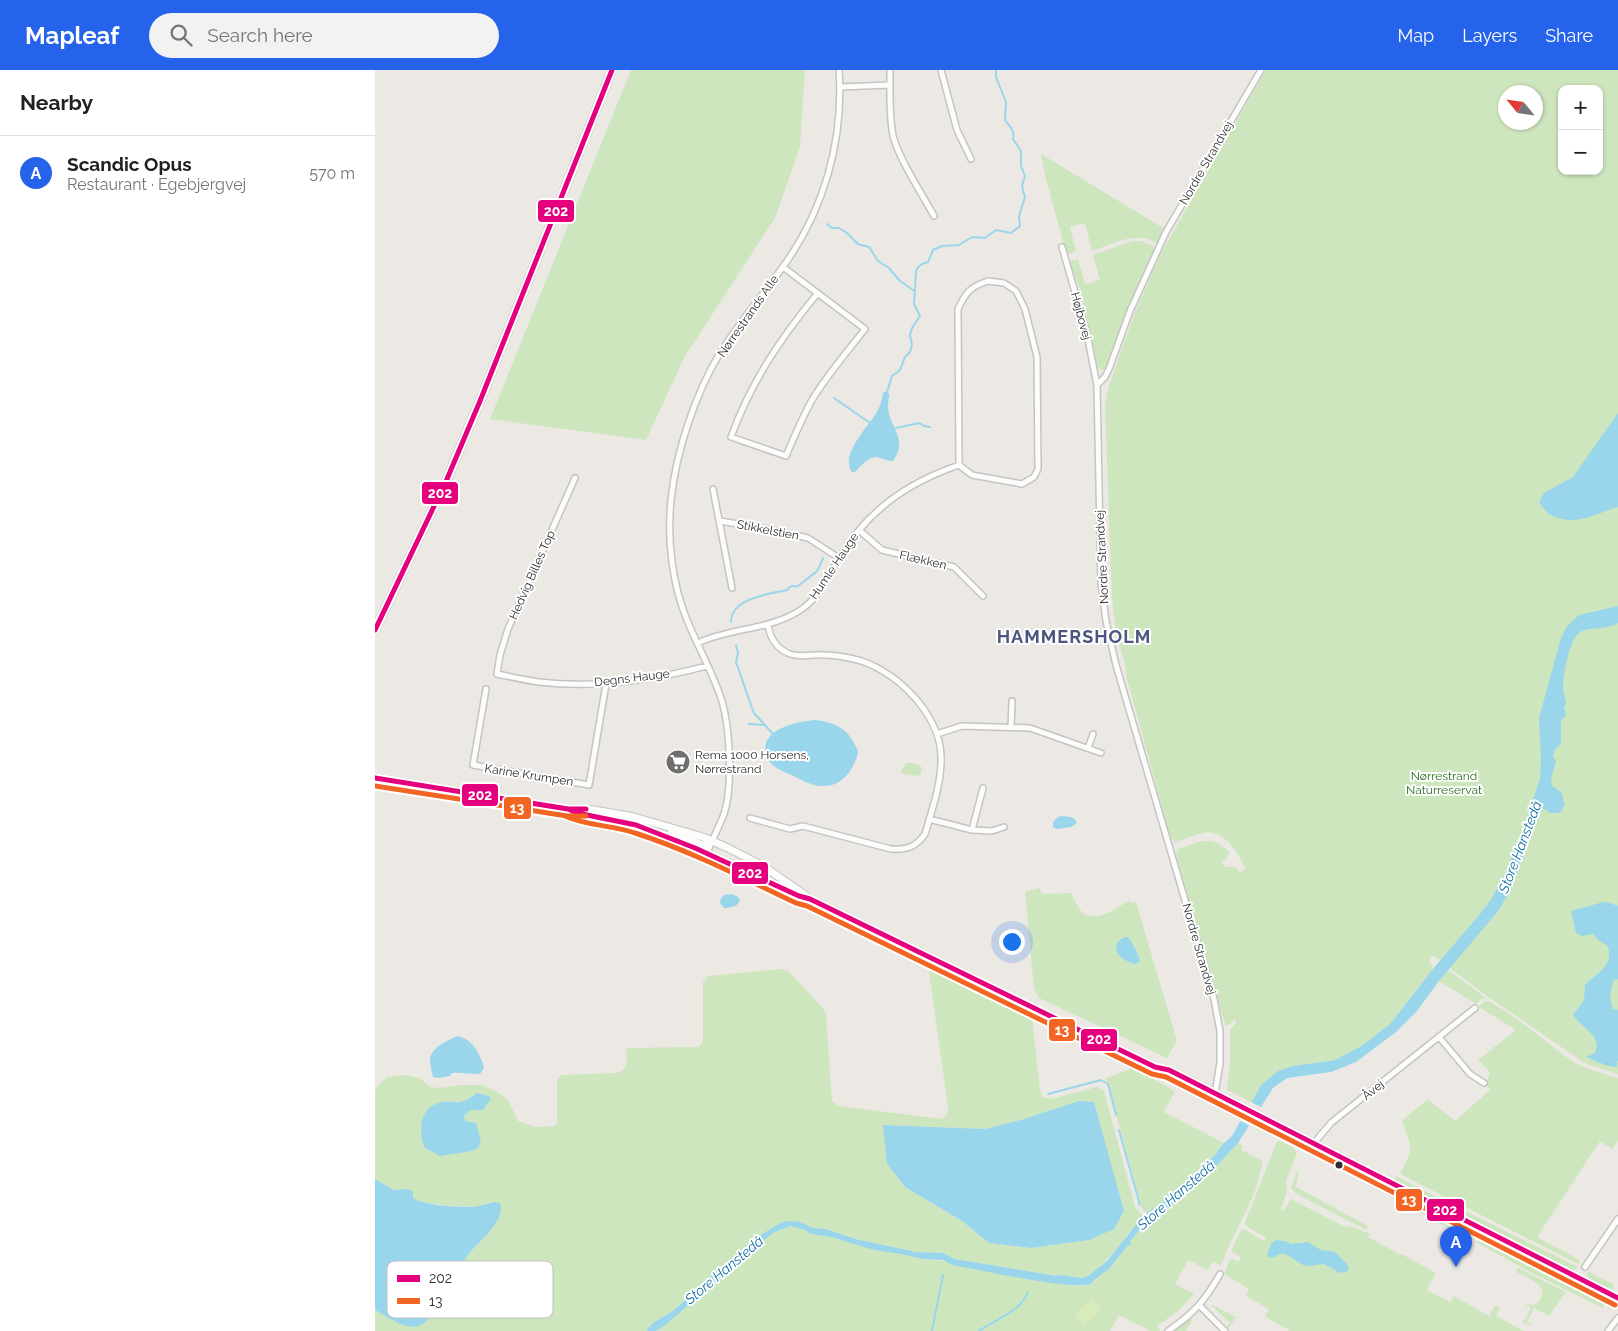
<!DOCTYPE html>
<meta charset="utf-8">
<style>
:root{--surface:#fff;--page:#f2f2f2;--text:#202124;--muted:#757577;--line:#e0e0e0;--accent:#2563eb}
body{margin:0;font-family:Raleway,sans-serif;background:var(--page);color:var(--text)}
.controls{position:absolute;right:15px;top:15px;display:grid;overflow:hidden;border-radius:10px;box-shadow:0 1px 4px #0004}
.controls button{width:45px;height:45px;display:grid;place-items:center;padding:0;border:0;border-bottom:1px solid var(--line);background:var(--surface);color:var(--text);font:25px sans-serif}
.compass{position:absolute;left:1123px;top:15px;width:45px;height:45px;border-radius:50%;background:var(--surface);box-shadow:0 1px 4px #0004;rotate:299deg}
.you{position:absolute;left:636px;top:871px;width:18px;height:18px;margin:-12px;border:4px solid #fff;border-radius:50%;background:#1a73e8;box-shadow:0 0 0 8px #1a73e833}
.badge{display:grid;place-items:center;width:32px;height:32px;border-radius:50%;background:var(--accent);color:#fff;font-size:16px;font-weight:700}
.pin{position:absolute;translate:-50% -41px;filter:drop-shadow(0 1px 2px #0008)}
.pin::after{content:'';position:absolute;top:26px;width:18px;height:15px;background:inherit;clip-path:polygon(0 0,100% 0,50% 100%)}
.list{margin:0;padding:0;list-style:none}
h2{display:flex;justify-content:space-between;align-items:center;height:65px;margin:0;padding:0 20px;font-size:21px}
h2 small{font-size:16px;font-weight:400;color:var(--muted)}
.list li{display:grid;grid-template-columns:32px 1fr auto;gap:15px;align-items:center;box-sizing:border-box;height:75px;padding:0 20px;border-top:1px solid var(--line)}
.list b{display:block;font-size:19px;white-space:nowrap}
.list p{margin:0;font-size:16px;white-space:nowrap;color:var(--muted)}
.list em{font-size:16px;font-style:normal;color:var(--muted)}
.icon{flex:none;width:28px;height:28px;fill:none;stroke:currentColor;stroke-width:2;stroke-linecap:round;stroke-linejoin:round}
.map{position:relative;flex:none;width:1243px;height:1261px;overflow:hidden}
header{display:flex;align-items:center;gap:30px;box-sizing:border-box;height:70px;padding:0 25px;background:var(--accent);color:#fff}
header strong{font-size:24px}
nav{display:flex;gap:28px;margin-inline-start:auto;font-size:18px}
.search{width:350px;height:45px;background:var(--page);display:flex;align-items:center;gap:12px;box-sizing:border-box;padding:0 18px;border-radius:28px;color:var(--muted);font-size:19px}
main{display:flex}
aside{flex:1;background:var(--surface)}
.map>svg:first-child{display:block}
.green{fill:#cee6be;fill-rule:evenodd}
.pitch{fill:#d9eabb}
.water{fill:#99d6ec}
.pier{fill:#ece8e4}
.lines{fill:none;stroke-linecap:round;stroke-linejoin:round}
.stream{stroke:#99d6ec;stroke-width:2}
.minor-casing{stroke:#c5c4c5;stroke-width:8}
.tertiary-casing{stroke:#c5c4c5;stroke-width:9}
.secondary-casing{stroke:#c5c4c5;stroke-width:10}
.minor{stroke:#fcfcfb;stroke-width:5}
.tertiary{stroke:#fcfcfb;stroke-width:7}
.secondary{stroke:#fcfcfb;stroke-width:8}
.bus-1-casing{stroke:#fff;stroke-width:9}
.bus-2-casing{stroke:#fff;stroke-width:9}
.bus-1{stroke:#e5007d;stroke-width:5}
.bus-2{stroke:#f26522;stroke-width:5}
.bus-dot{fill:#2e2e2e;stroke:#fff;stroke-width:2}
.labels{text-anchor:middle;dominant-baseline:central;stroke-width:4;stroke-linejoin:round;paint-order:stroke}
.street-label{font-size:12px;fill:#2e2e2e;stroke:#fff}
.poi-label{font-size:12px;fill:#2e2e2e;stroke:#fff;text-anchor:start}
.park-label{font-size:12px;fill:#2c6e1b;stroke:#fff}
.water-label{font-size:14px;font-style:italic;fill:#0d6fa3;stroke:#fff}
.district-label{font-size:18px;font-weight:bold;letter-spacing:1px;fill:#4d5680;stroke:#fff}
.key{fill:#fff;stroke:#c0c0c0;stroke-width:1}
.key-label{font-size:14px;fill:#2e2e2e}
.line-badge{stroke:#fff;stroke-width:2}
.badge-label{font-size:14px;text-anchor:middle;font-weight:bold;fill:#fff}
</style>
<header>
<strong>Mapleaf</strong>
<div class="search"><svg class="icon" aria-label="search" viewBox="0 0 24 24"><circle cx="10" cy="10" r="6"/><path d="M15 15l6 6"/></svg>Search here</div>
<nav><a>Map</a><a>Layers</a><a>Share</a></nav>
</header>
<main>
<aside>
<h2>Nearby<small></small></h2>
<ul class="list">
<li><span class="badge">A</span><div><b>Scandic Opus</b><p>Restaurant · Egebjergvej</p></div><em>570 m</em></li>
</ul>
</aside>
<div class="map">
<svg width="1243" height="1261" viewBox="0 0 1243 1261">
<rect width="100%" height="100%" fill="#ece8e4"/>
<path class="green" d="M256,0H430L425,77L400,148L310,286L271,370L115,349Z
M891,0H1243V1004L1215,995L1205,990L1112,926L1075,898L1076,897L1059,886H1057L1054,890L1058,899L1015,954L988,975L960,990L918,996L886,1015L876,1032L852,1020L855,994V960L861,953V949L853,955H850L801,784L803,779C824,772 836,763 854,782L852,788L847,792L850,797C858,797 860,795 865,802L871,799C862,782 850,759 828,763C818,765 810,770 801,772L796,769L752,609L750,593L741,565L737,529L730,336L734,315L759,245L785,185ZM1187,19H1224V101H1187ZM1130,22H1160V52H1130Z
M666,84L790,159L782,174C762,160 738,174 717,181L710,153L695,157L701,181L693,184L691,183L671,109Z
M757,171H766L781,177L754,237L732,296L727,301L723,297L705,219L695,193L696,190L703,189L710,214L725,210L718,185Z
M531,693C537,693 543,693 547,698L545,706L529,704L526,702L527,699Z
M664,818L667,824L696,823C699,829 702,836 706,841C718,855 743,838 754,830L756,833L761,832L802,971L792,988L664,928L659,919L650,822Z
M553,895L657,946L665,1020L668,1027L675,1029L722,1017L729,1021L760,1137L768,1146L749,1169L743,1178L718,1204L707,1208L685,1205L682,1206L580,1189L568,1183L541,1182L481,1169L451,1159L438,1158L425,1152L395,1159L374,1173L298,1241L279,1252L273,1258L272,1261H0V1240L23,1253L54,1247L66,1231L81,1218L84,1213L88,1193L91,1187L110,1167L118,1131L105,1136H78L43,1132L38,1128L32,1119L19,1120L0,1109V1019L12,1007L29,1005L45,1008L55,1017L65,1018L85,1015H107L124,1023L133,1030L143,1051L160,1057L179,1056L182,1053V1010L186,1005L241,1003L246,1001L252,995L251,978L324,977L328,972V912L333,906L406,899L413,901L448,938L451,944L457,1031L464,1036L567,1049C572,1045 573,1043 573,1037ZM102,1023L89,1048L91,1051L101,1053L47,1050L68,1032L88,1031ZM649,1049L714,1170L656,1178L614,1173L587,1151L530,1117L512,1094L509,1055L610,1059Z
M1073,900L1111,928L1106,929L1101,934L1064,911Z
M1110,931C1124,931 1180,980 1196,990C1210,999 1227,1003 1243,1008V1071L1237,1079L1225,1071L1162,1167L1205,1190L1203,1194L1025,1104C1039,1078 1037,1078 1027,1051L1053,1029L1080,1051L1116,1019L1111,1016L1115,1002L1103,990L1141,960L1104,937Z
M758,998L800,1021L789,1042L849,1073L837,1088L795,1129L772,1143L768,1141L731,1008Z
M903,1070L918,1077L922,1083L911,1111L912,1121L906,1140H909L916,1129L970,1157L976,1156L995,1164L993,1167L1026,1185L1028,1184L1030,1186L1061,1203L1052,1220L1075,1232L1079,1226L1114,1246L1120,1235L1125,1238L1121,1246L1149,1261H913L914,1260L890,1247L894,1239L871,1226L874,1219L849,1204L855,1190L858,1189L863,1192L866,1188L856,1181L866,1160L869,1159L889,1171L891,1168L871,1156L870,1152C882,1125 891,1097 903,1070Z
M863,1073L867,1075L866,1080L888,1091C885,1101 883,1111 880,1121C870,1146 855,1170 846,1196L838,1191L833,1200L813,1190L800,1214L819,1224L803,1241L782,1256L785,1261H775L744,1245L735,1261H281L388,1171L398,1163L415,1156L430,1160L436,1164L456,1167L476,1173L548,1189L572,1191L577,1195L672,1212L706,1216L713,1215L734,1199L776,1146L793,1139L814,1122L834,1104Z
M923,1099L924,1100L921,1117L993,1156L991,1160L920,1123L916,1118Z
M1021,1106L1064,1128L1061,1131L1020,1110Z
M985,1107L1079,1156L1077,1160L984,1109Z
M1069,1130L1087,1139L1085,1144L1069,1135Z
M1090,1141L1203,1197L1196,1201L1088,1145Z
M1107,1170L1230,1233L1228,1238L1157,1203L1101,1172Z
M1143,1198L1191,1222L1174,1246L1159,1238L1152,1252L1157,1255L1156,1256L1147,1252V1250L1149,1251L1156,1238L1151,1235L1152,1234L1158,1235L1164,1232L1168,1223C1165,1211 1151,1207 1141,1202Z
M1213,1201L1239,1215L1236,1221L1212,1209Z
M838,1235L861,1247L853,1259L851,1257L855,1253L837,1236Z
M815,1248L817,1250L811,1261H798Z"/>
<path class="pitch" d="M717,1228L727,1239L709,1256L699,1245Z"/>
<path class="water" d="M511,321L514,324C514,328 513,333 513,337C514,357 534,369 518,391C512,391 507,388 501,387C493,387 485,397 480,402H477C464,383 496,355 504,338C506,334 507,328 508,323Z
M1243,343V437C1219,444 1199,458 1174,444C1170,441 1167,436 1164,432L1169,423L1198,407Z
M1243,536V553C1230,561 1216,556 1205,562C1194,569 1188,606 1188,618C1189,623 1190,629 1191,634L1189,638L1191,645L1186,651V674L1180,679L1178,686L1181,691L1176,710L1177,716L1186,722L1190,734L1185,743H1175L1167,738L1159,756L1137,817L1124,840L1064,911L1041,942L1021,962L981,992L956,1002L912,1008L898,1018L863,1073L834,1104L814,1122L793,1139L776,1146L755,1172L756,1174L755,1176L753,1175L734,1199L719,1210L716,1214C699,1221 600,1199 577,1195L568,1190L548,1189L525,1184L499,1180L456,1167L436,1164L430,1160L415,1156L398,1163L388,1171L289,1256L281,1261H272L273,1258L279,1252L298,1241L374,1173L395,1159L408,1152L417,1151L425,1152L438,1158L451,1159L481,1169L541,1182L568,1183L580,1189L682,1206L685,1205L707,1208L713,1206L732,1191L768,1146L780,1137L795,1128L837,1088L849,1073L857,1066L886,1015L903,1001L918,996L960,990L988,975L1015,954L1058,899L1105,844L1115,831L1131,802L1150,754L1165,708L1166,689L1164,648L1186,568L1192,556L1204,545Z
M441,650C457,652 470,657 478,671C480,675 482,678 483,682C483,687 480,691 478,696C470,710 461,717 445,716C435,715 425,709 416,705C407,701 393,696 391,684C384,659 424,651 441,650Z
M687,746C694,747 699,746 702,753L696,757L682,759L678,757V752L683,747Z
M357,824L363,827L365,831C362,837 355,838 349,838L345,833L346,828L349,825Z
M1228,832H1232L1243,836V909L1238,911L1235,928L1238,939L1243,940V991H1242V997L1233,996L1211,987L1220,983C1228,965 1205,957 1198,945L1209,930L1210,915C1222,902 1238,898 1233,876L1223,870L1218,864L1207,866L1201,863L1196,841Z
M750,867H753C756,870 764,885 765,891L761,894C746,892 731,876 750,867Z
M82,966C97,968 106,985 109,998L105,1004C95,1004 86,1002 77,1003L75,1006L63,1008L58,1007C57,1002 55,995 55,990C56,977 72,971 82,966Z
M102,1023L114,1026L116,1029L108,1040H95L90,1045L89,1048L91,1051L101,1053L106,1072L103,1078L97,1081L65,1086L50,1078C42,1060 45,1035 68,1032C75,1031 82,1033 88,1031C93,1030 98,1025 102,1023Z
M704,1031L719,1032L749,1141L739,1159L714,1170L656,1178L614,1173L587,1151L530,1117L512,1094L508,1055L610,1059L649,1049Z
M0,1109L19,1120L32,1119L38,1121V1128C49,1136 91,1138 105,1136C113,1134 117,1131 125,1133C131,1152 102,1173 92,1186C86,1194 88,1203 84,1212C82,1219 74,1224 68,1229C60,1236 55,1253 43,1256C30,1260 11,1246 0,1240Z
M901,1170L909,1171L917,1174L933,1172L946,1180L960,1182L972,1194L974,1198L971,1202L965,1203L949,1194L934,1196L928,1195L910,1184H905L899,1187L894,1188L892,1184L896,1174Z"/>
<path class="pier" d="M874,1031L888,1038L877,1057L864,1050Z"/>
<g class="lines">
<path class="stream" d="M452,154L457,158H464L472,163L483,174L494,177L503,191L514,198L524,210L538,220
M512,322L517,306L525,300L530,287L535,282L537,275L535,265L537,258L545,246L539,234L541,201C544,195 546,194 553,192L558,180L567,176L584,175L597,167L610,168L621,160L636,163L645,156L644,146L650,127L647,116L650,106L646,96V81L638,69C640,60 635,57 630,50L631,32L621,7V0
M459,328L495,353
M521,358L544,353L549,356L555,357
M356,552C356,529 392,524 408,521C414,520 411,520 415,517C422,514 416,518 423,516C424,515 440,503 441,502C445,498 446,492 448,488
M361,575L363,583L361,592L377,638L379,643L398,664
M374,654L389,655
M673,1024L726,1010L733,1014L741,1045
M744,1060L765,1135
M557,1261L568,1205
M604,1261C620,1249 646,1242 653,1222"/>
<defs>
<path id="minor" d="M515,0C515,21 514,45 518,66C524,89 547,124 559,146
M566,0L582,60L596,89
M465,17L515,15
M687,177L712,264L722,315
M408,197L490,259C472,282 452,305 437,330C427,348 419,367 411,386L356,367C376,312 405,269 442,224
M613,211L629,213L641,221L650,239L662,287L663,399L659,407L647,414L597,405L584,395L583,239C591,222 595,217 613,211Z
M200,408L133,559L125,585L122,604C136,607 150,610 164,612C220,619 278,610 332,596
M338,419L357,518
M345,451L387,458L433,468L464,488
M484,460L507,480L579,497L608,526
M323,573C356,557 395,561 427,539C445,526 453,506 464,488C493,440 532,413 584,395
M111,619L98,695L214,715L231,614
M636,657L637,631
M562,664L587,656L655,658L726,683
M713,678L718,664
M375,748L415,759L428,756L516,779C532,780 541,777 550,764C557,740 567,712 566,686C565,643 519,598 479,589C470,587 459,585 449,585C437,584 427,588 415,584C402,579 395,568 393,555
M554,749L597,760L617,761L629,757
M597,760L608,718
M332,783C337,770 344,757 349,744C358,717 355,659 347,631C338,603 323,577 312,550C297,513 292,470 296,430C301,382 320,324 345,283C364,253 386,227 407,198C449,141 469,70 464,0
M1064,967L1095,1004L1109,1013
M840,1024L845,993V961L839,929L741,595L731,551L726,513L722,315L730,307L734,299L755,241L791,162L886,0
M939,1075L944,1067L957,1052L1100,938
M1210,1197L1243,1149
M825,1236L850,1261
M793,1261C818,1244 830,1231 845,1204
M1233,1261L1243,1248"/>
<path id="tertiary" d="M0,708L193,739H203L219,740L259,747L328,767L351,777L388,796L430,825
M193,739L202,743L261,755L320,778L424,826L435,829L780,997L794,1000L840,1023L1243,1228
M296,763L328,775L334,774L337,771
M782,999L791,1006L937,1078L1243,1235"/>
<path id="secondary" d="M0,560L72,409L105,331L237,0"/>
</defs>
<use href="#minor" class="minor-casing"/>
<use href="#tertiary" class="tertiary-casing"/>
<use href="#secondary" class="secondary-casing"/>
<use href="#minor" class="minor"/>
<use href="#tertiary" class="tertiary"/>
<use href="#secondary" class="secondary"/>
<defs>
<path id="bus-1" d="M0,560L72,409L105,331L237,0
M0,708L193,739H211
M193,739L202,743L261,755L320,778L424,826L435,829L780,997L794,1000L1243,1228"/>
<path id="bus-2" d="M0,716L192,746H211
M190,746C212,756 237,755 260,763C316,781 368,808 421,833L432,836L777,1004L791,1007L1240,1235"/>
</defs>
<use href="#bus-1" class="bus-1-casing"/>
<use href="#bus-2" class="bus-2-casing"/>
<use href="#bus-1" class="bus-1"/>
<use href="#bus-2" class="bus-2"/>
</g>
<defs>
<symbol id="supermarket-disc" viewBox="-11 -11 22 22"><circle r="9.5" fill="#706f6e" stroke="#fff"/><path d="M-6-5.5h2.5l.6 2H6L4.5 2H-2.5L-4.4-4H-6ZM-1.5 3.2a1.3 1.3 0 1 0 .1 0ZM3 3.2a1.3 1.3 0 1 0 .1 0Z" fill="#fff"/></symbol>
</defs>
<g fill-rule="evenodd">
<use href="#supermarket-disc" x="289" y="678" width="28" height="28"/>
</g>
<circle class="bus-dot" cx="964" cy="1095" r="4.5"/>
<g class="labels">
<g class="street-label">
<text transform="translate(831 93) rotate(-60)">Nordre Strandvej</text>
<text transform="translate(373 246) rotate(-55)">Nørrestrands Alle</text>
<text transform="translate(706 246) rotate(75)">Højbovej</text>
<text transform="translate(393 460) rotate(11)">Stikkelstien</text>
<text transform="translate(727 487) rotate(-93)">Nordre Strandvej</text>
<text transform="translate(548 490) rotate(13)">Flækken</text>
<text transform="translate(459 496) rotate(-56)">Humle Hauge</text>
<text transform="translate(157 505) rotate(-66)">Hedvig Billes Top</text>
<text transform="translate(257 608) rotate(-7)">Degns Hauge</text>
<text transform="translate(154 705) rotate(9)">Karine Krumpen</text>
<text transform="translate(824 879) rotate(74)">Nordre Strandvej</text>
<text transform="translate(998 1020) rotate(-39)">Åvej</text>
</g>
<g class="poi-label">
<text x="320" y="685">Rema 1000 Horsens,<tspan x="320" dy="14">Nørrestrand</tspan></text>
</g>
<g class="park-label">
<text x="1069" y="706">Nørrestrand<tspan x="1069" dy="14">Naturreservat</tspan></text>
</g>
<g class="water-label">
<text transform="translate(1145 777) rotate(-69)">Store Hanstedå</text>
<text transform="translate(801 1125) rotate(-41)">Store Hanstedå</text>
<text transform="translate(349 1200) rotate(-40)">Store Hanstedå</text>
</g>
<g class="district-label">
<text x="699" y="566">HAMMERSHOLM</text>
</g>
</g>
<rect x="12" y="1191" width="166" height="57" rx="8" class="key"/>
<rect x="22" y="1205" width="23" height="7" fill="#e5007d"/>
<rect x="22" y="1228" width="23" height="6" fill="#f26522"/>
<g class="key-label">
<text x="54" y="1213">202</text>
<text x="54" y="1236">13</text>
</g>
<g class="line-badge">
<rect x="162" y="129" width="38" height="24" rx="5" fill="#e5007d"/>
<rect x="46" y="411" width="38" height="24" rx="5" fill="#e5007d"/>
<rect x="86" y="713" width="38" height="24" rx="5" fill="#e5007d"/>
<rect x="128" y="726" width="29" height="24" rx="5" fill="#f26522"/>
<rect x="356" y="791" width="38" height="24" rx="5" fill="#e5007d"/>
<rect x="673" y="948" width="28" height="24" rx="5" fill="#f26522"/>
<rect x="705" y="958" width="38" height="24" rx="5" fill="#e5007d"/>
<rect x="1020" y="1118" width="28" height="24" rx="5" fill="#f26522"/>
<rect x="1051" y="1128" width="39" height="24" rx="5" fill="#e5007d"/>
</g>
<g class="badge-label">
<text x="181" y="146">202</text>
<text x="65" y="428">202</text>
<text x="105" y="730">202</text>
<text x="142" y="743">13</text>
<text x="375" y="808">202</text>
<text x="687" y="965">13</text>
<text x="724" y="974">202</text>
<text x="1034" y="1135">13</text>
<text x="1070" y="1145">202</text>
</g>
</svg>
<div class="controls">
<button>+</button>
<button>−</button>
</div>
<svg class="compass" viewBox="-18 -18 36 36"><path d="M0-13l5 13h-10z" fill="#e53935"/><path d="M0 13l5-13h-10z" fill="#757577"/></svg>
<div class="you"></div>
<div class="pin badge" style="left:1081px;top:1197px">A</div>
</div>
</main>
